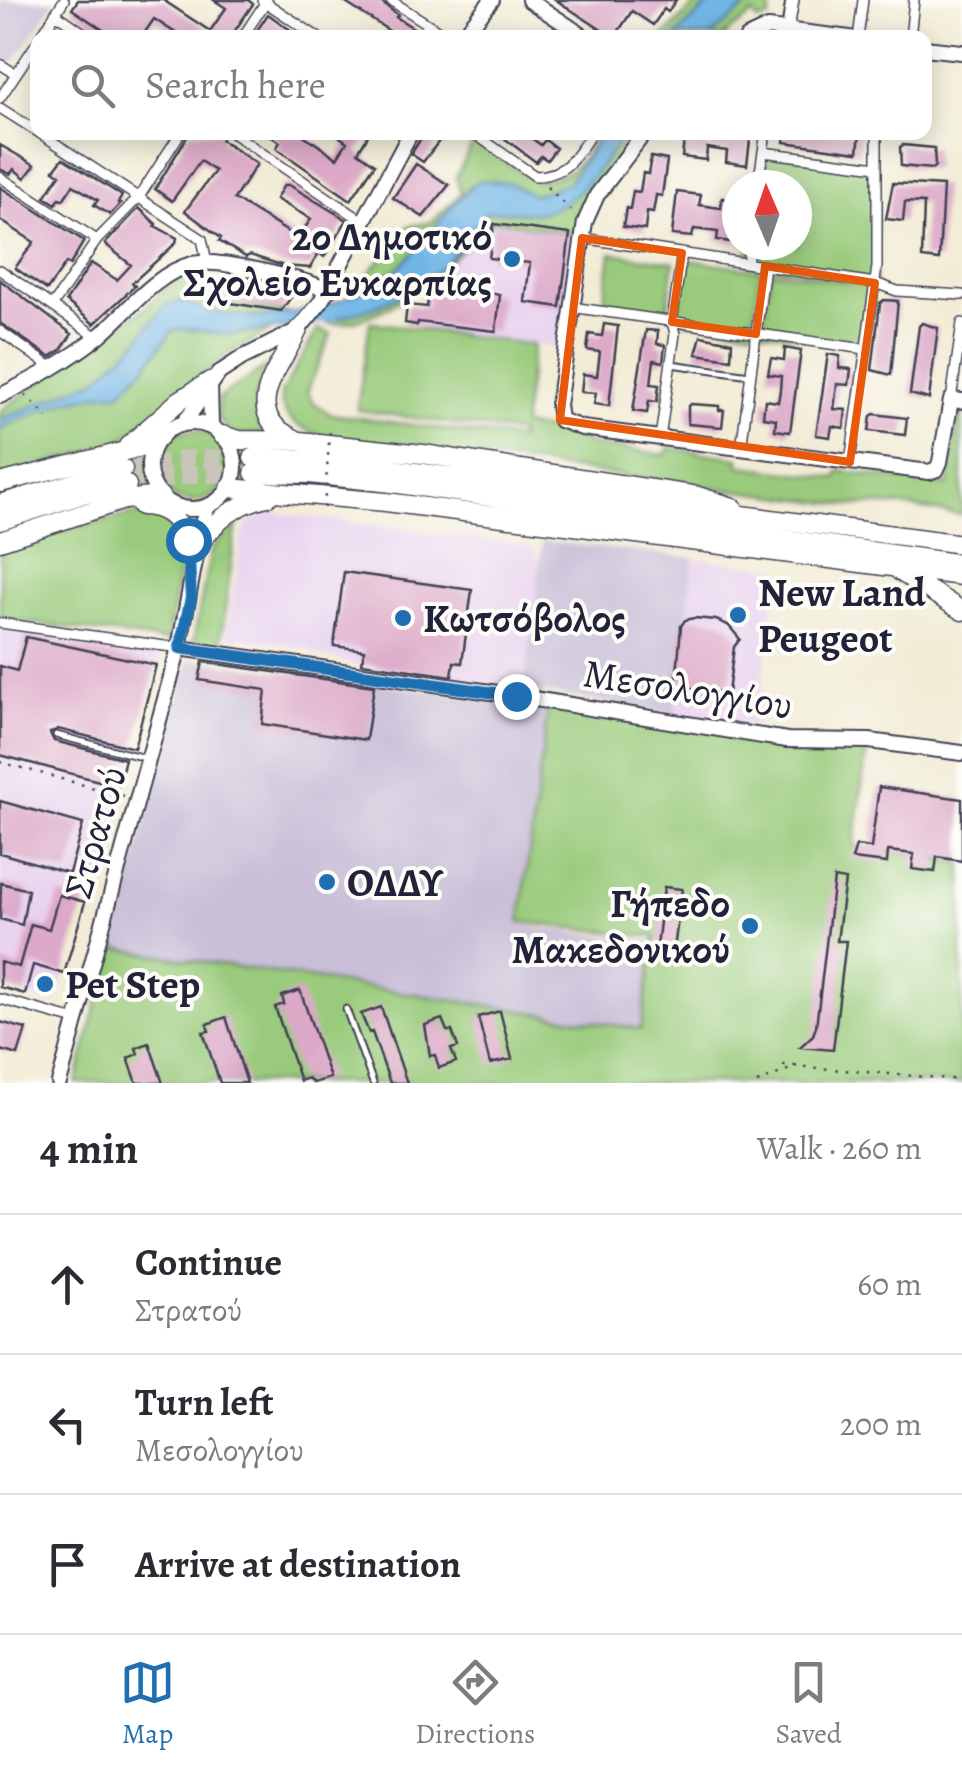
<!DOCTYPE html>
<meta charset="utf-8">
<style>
:root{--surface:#fff;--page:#f7f7f7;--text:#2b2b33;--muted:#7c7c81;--line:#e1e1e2;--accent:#1f6fb2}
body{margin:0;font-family:Alegreya,serif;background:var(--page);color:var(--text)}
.compass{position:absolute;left:722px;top:170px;width:90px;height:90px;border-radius:50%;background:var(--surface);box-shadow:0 5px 25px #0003;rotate:358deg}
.stop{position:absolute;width:30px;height:30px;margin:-22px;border:8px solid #1f6fb2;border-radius:50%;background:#fff}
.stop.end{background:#1f6fb2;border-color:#fff;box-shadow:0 2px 10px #0008}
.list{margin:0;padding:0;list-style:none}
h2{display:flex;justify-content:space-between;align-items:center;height:130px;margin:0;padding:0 40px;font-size:42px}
h2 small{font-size:32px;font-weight:400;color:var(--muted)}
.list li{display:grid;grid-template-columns:65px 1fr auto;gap:30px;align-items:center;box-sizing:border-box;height:140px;padding:0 40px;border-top:2px solid var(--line)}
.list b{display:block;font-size:38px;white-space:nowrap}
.list p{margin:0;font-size:32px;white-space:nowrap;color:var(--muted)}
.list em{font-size:32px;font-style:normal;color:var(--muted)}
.icon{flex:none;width:55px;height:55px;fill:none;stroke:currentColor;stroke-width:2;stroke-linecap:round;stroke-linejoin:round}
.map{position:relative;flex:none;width:962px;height:1083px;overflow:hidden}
.search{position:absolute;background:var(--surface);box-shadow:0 5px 25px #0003;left:30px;right:30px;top:30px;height:110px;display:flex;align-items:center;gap:25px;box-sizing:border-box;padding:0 35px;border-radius:20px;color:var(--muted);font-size:38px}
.sheet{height:550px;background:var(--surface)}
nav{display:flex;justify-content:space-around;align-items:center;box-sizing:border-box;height:140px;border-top:2px solid var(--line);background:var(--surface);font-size:28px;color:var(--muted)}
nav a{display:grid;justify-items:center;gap:5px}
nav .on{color:var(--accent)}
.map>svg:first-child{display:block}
.built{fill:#e8d2ef}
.industrial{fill:#c9bfd8}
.green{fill:#9acb7b;stroke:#5e765b;stroke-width:2.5}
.water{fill:#6fb5e6;stroke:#486c90;stroke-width:2.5}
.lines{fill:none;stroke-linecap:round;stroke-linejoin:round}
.stream{stroke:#6fb5e6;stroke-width:4}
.building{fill:#dca9c8}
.highway-tunnel{stroke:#c8c4b7;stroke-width:18;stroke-dasharray:18 9;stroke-linecap:butt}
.lane-casing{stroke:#414052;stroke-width:9}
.street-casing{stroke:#414052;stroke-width:12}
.secondary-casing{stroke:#414052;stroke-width:18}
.highway-casing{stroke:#414052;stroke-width:21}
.path{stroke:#414052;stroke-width:2.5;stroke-dasharray:2.5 8;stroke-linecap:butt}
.lane{stroke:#fff;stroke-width:5}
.street{stroke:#fff;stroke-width:9}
.secondary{stroke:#fff;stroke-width:14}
.highway{stroke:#fff;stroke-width:18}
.path-bridge{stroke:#414052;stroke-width:2.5;stroke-dasharray:2.5 8;stroke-linecap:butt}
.route{stroke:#1f6fb2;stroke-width:12}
.marked{fill:none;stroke:#e8590c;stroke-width:8;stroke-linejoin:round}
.poi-dot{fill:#1f6fb2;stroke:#fdfcf7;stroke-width:4}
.labels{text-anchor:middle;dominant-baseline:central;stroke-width:8;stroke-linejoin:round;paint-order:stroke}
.poi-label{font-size:40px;font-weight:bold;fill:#22223b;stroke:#fdfcf7;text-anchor:start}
.street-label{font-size:40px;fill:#22223b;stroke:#fdfcf7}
</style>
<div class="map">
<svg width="962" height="1083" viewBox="0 0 962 1083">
<rect width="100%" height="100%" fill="#fdfcf7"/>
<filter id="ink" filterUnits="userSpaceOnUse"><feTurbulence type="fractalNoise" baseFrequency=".01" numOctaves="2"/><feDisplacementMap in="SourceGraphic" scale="20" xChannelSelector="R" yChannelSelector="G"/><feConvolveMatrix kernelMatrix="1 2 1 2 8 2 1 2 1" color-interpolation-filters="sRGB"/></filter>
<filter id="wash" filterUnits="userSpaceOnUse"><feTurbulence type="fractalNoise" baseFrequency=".0048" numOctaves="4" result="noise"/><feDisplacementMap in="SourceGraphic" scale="40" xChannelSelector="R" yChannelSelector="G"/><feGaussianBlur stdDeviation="2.25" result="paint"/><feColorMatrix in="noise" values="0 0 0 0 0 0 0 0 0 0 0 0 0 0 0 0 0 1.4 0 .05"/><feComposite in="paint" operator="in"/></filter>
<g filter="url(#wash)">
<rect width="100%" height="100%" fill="#f2ecd6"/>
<path class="built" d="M493,220L576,234L560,348L418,329L424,285Z
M270,512L522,544L534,549L539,563L524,689L362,666L312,654L310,649L226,636L243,533L249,521Z
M694,558L778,569L757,726L674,714Z
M0,629L161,655L122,791L125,802L96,900L85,898L56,1002L0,987Z"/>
<path class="industrial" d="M0,0H55L12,65L0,57Z
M542,541L694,558L674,714L524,689Z
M189,659L547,707L518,924L652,942L642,1029L112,948Z"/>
<path class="green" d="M700,0H771L770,18L758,21L753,14L725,35L726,37L662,38Z
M598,133H639L576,234L493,220C452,258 387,329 327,323L408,227L431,222L461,194L456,177L474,141L535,181C573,176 579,165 598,133Z
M763,152L877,167L875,283L747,263L750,245H797V185H758Z
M611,253L674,262L667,312L604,302Z
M685,259L760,270L752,330L677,320Z
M771,271L870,285L861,345L763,331Z
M179,276H187L210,300L293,314L284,323L229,354L118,444L0,477V411L146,307Z
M370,322L533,345L522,426L587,435L586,444L666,455L668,448L739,458V466L837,478L839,471L948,485L958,416L962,413V515L897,505H846L326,437C303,430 280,421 281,393L318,329L331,334L307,392L313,402L330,414L519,439L520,433L357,410Z
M269,365C257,391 248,409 265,434L233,436L217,417L219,398Z
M156 466a36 36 0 1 1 72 0a36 36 0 1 1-72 0Z
M147,511L160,513L184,545L167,641L0,619V551L44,535Z
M237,521L219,655L192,647L211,550Z
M548,709L867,748L854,846L962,862V1083H76L112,948L641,1029L655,937L520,922Z"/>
<path class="water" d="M713,0H755L710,37H675Z
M603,133H626C604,160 579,205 542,212C525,215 505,210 487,212C470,230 456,255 437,271C379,318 305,327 233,334C212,336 192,326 172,331L146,366L120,393C86,392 29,412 0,430L1,419L96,380L134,345L166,304L183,301C244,334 350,311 401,265C430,239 448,203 480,180L509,183L533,195L567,184Z"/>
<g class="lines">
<path class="stream" d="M316,322L336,318"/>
</g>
<g id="blocks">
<path class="building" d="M78,0H163L210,31L226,8L214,0H248L253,4L230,38H175L177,34L154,19L141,38H115L72,9Z
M341,0H378L398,15L396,17L429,38H394L396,35Z
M556,0H676L668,12L664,9L653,25L632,11L614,38Z
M268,14L289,29L301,38H252Z
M190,132H223L221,140L257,164L234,199L298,238L311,219L276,199L284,185H289L347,220L324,257L319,253L310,268L284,266L250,255L246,257L219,241L221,238L185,211L215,171L200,161L172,201L155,189Z
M265,132H299L337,158L347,142L333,132H370L358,152L375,164L351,200L276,148L280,142Z
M425,132H446L423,162L411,154Z
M496,132H523L541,145L545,140L556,148L547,160L541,156L536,162Z
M685,132H751L747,165L726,162L727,151L707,148L706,160L682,157Z
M786,132H860L858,152L784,142Z
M0,145L35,165L25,178L14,169L10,174L0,169Z
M903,145L934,148L935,166L932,169L901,166L900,147Z
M651,157L667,160L662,196L656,195L653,213L647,212L645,230L623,227L626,208L630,209L633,191L640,192L643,173L648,174Z
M63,158L122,196L118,203L120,204L110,215L94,205L98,200L73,185L63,200L60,198L56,204L45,197L60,174L54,170Z
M416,164L449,185L423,217L393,198Z
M893,183L943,186L939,260L922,258L924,203L905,202L903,221L886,219Z
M0,187L84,241L70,265L66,263L47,290L15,268L34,242L0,220Z
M677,192L701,195L699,205L721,208L722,198L737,200V243L717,240L718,232L694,229L692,237L672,235Z
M139,208L156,224L155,226L177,238L176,243L132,283L135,286L94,324L66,301L91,263L117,280L131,265L105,244Z
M494,224L570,234L560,307L525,302L530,263L489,258Z
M0,280L72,334L61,350L50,357L0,323Z
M430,283L500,295L496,331L418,322L417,325L405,323L407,305L427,307Z
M221,284L292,296L281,311L218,301Z
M884,300L898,301L891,375L872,370L880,303Z
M922,323L938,328L929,399L910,394L919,326Z
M604,324L618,326L609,406L594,404L596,393L581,392L583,374L597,376L600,352L587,350L589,334L602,336Z
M646,330L658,331L657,344L665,345L663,362L654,360L651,384L659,385L657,402L649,401L647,413L633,411Z
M701,336L732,342L731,359L696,354Z
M785,348L801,351L790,432L775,430L776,419L763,417L765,400L778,402L780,390L781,376L768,374L771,358L784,360Z
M828,354L840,356L839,368L851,369L849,385L837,384L834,409L846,410L844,428L832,426L830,437L816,435Z
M691,404L719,406V410H724L722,427L688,424V406Z
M874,414L907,418L905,435L869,431L871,416Z
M344,572L472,590L462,663L454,662L452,676L362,663L364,650L334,646Z
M694,618L716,620L728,625L740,639L734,647L728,693L676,686L681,626L685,620Z
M26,637L156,665L134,748L58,729L50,733L54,741L125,759L118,786L0,755V666L17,671Z
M203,662L374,686L366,740L262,724L266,690L199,680Z
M879,787L962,799V861L937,857L935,872L912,869L914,854L888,851L887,863L852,859L856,846L871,848Z
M0,801L83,824L69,873L0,853Z
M834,878L845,880L837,941H846L833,1050L800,1047L813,1035L816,1027Z
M1,883L28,890L22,925L0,919Z
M664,887L682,889L674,949L657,947Z
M59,895L85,902L64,974L33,965L25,994L0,987V962L19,967L31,924L49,929Z
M300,990L330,1078L313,1083L308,1078L300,1081L275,1007L284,1004L282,996Z
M381,1007L407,1083H390L372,1032L369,1033L361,1014Z
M500,1011L512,1059L490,1064L478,1017Z
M226,1017L247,1083H220L203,1032L209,1031L207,1024Z
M442,1019L447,1031H452L458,1047L451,1049L456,1062L439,1068L435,1055L430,1056L425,1025Z
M0,1022L26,1029L18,1055L0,1050Z
M149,1043L163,1083H137L128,1058L138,1054L136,1048Z"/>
</g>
</g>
<g filter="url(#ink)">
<use href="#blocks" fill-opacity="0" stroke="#414052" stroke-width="2.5"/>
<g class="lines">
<path class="highway-tunnel" d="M123,469L188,459L253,458
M127,485L197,474L254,473"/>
<defs>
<path id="lane" d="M785,27L789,0
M671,364L750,375
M56,735L145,758
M346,1009L373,1083"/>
<path id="street" d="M262,0L319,38
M390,0L450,38
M55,13L91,38
M789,29L794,0
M40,38L64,0
M242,38L267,0
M858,38L863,0
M910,38L914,0
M0,64L16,74
M0,98L38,41
M0,108L38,132
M38,132L202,239L207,262
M231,132L364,222
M472,132L535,176C566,176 577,156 592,132
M763,152L877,167
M0,177L97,240
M758,185L766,132
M582,238L875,283L897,291L962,295
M747,263L750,245
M0,270L97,337
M53,305L97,240L139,197L181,132
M571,307L865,349
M0,331L54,369
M951,400L962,323
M660,438L675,334L672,322L682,253
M741,449L765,266
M850,462L877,267V132
M0,623L179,648
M0,999L75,1020"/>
<path id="secondary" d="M529,0L586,38
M461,38L492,0
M747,38L768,28L850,38
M924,48L962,52
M645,132L597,195L585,222L558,405L560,420L582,428L929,472L937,469L940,462L951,400L962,401
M210,382L211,427
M0,396C36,378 69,360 100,335C127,312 156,273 192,264C216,257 303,280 329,290
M149 466a43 43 0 1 1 86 0a43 43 0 1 1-86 0Z
M183,424L219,373L242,358L298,330L320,303L411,132
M179,648L491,692L787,740L869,741L962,753
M59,1083L179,648L202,523L208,506"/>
<path id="highway" d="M222,435L239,440L300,441L423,454L698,496L733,507
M295,439C236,412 281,368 298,330
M128,446L180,400L210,381
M253,458L324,460L962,544
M254,473L309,474L392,483L962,564
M0,483L137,448L159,438
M229,488L386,502L962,576
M0,504L123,469
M141,506C166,506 177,519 188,540
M0,521L87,493L127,485
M0,541L124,500L160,496
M198,545C217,520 236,503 268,497
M899,571L962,611"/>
</defs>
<use href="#lane" class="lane-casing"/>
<use href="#street" class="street-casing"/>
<use href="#secondary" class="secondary-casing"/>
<use href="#highway" class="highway-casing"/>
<path class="path" d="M547,187L574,213
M25,395L48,418
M0,762L127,797
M783,1065L962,1080
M757,1083L797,1066"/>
<use href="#lane" class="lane"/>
<use href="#street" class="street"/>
<use href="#secondary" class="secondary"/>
<use href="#highway" class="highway"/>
<path class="path-bridge" d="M324,508L330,430"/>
</g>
</g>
<g class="lines" filter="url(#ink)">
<path class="route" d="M188,540L191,598L180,648L516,696"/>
</g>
<path class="marked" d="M582,238L682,253L672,322L756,334L765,266L875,283L850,462L560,420Z"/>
<g class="poi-dot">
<circle cx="512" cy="259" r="10"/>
<circle cx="738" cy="615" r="10"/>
<circle cx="403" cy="618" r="10"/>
<circle cx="327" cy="882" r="10"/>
<circle cx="750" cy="926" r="10"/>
<circle cx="45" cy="984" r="10"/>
</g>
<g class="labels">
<g class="poi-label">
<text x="492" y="236" text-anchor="end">2ο Δημοτικό<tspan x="492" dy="46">Σχολείο Ευκαρπίας</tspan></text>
<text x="758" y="592">New Land<tspan x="758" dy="46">Peugeot</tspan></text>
<text x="423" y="618">Κωτσόβολος</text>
<text x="347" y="882">ΟΔΔΥ</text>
<text x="730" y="903" text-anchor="end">Γήπεδο<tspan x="730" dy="46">Μακεδονικού</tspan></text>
<text x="65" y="984">Pet Step</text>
</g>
<g class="street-label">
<text transform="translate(688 689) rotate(9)">Μεσολογγίου</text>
<text transform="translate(95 832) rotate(-74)">Στρατού</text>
</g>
</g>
</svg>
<svg class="compass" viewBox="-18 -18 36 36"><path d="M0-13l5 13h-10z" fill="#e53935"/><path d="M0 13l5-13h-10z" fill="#7c7c81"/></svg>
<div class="stop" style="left:188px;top:540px"></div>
<div class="stop end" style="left:516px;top:696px"></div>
<div class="search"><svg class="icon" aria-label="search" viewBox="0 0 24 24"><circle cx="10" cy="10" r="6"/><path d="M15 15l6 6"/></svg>Search here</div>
</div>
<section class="sheet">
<h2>4 min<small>Walk · 260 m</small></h2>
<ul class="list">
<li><svg class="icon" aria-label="ahead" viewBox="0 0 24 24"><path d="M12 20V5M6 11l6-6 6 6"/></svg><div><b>Continue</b><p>Στρατού</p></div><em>60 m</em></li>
<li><svg class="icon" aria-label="left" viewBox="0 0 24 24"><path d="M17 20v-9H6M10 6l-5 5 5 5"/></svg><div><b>Turn left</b><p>Μεσολογγίου</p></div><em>200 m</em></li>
<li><svg class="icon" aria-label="arrive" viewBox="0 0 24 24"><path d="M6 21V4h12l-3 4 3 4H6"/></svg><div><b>Arrive at destination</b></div></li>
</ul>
</section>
<nav>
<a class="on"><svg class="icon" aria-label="map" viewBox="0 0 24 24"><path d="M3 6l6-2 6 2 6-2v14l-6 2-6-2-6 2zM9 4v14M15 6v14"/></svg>Map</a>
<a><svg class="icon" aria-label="directions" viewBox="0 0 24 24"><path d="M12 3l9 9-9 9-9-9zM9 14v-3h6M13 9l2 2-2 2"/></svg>Directions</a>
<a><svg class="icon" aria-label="saved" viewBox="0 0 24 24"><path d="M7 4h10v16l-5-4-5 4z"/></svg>Saved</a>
</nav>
